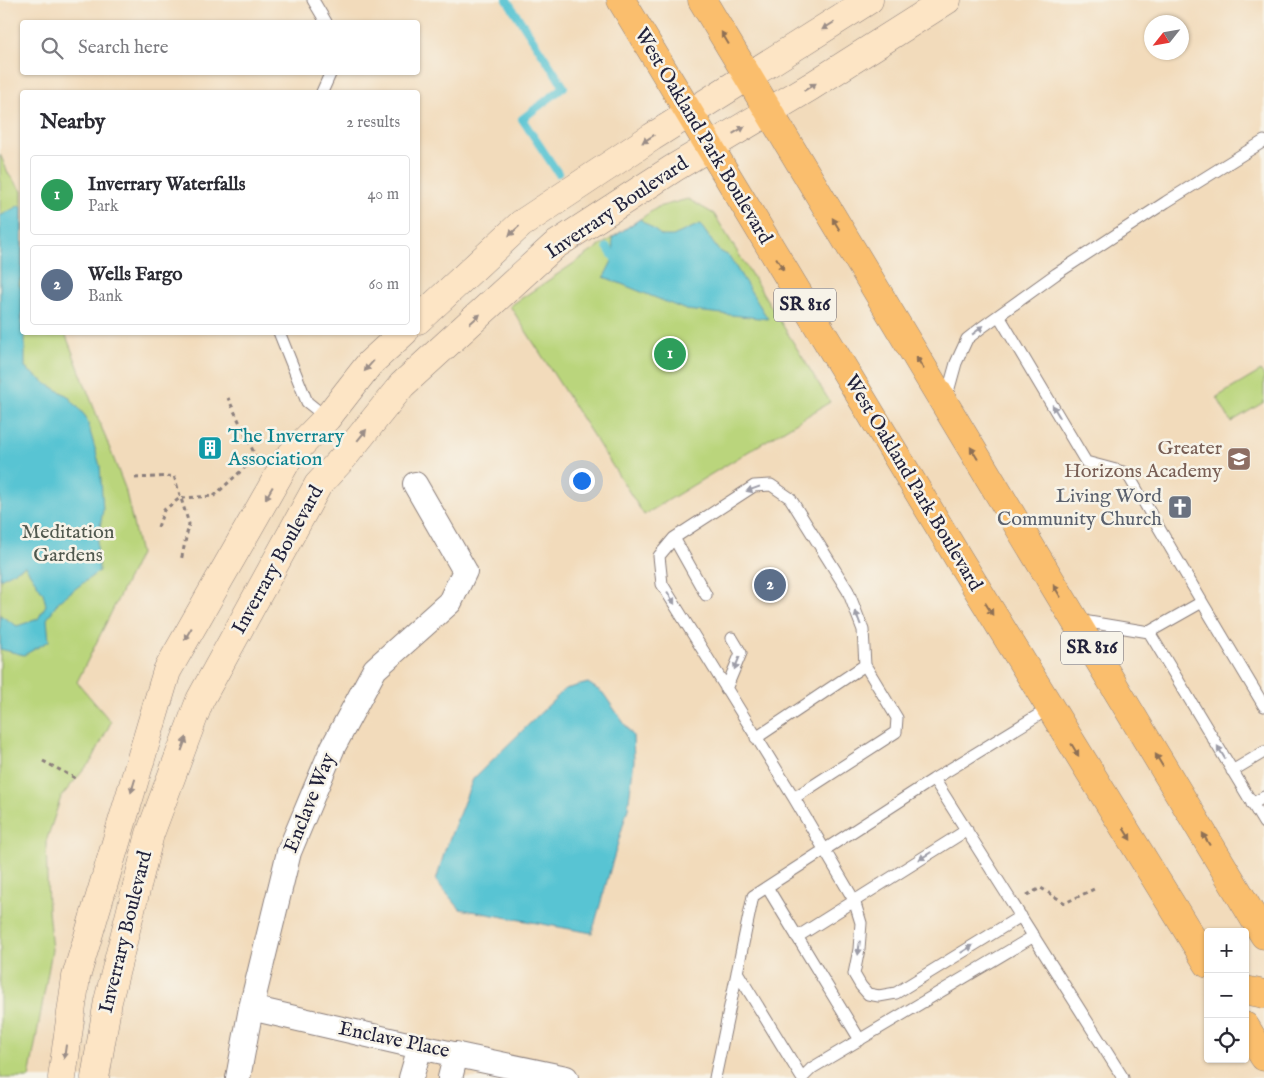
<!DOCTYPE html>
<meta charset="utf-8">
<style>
:root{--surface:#fff;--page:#f7f7f7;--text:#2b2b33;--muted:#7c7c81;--line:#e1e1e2;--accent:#c8321e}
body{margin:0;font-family:"IM FELL English",serif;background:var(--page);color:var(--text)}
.controls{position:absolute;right:15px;bottom:15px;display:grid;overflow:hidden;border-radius:5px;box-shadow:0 1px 4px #0004}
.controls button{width:45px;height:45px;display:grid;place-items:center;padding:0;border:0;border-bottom:1px solid var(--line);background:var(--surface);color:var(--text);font:25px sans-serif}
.compass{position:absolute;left:1144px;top:15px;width:45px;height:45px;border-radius:50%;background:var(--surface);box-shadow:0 1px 4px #0004;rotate:239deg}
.you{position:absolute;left:581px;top:480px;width:18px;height:18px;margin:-12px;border:4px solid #fff;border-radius:50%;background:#1a73e8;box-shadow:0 0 0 8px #1a73e833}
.badge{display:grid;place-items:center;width:32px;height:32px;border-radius:50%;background:var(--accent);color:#fff;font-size:16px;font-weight:700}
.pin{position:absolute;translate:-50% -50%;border:2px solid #fff;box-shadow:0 1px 5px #0006}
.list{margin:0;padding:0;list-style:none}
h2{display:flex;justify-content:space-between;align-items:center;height:65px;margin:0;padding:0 20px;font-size:21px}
h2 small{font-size:16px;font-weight:400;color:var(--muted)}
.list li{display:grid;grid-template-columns:32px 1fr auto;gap:15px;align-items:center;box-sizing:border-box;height:80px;margin:0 10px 10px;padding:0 10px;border:1px solid var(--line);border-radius:5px}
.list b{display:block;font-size:19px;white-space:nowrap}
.list p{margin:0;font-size:16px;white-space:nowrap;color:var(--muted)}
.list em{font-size:16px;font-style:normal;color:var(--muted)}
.icon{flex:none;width:28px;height:28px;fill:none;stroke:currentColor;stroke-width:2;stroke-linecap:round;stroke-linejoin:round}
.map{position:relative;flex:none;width:1264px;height:1078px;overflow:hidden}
.search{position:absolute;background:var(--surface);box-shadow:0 1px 4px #0004;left:20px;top:20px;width:400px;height:55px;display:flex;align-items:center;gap:12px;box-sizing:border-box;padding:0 18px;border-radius:5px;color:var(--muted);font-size:19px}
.panel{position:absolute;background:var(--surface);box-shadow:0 1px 4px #0004;left:20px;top:90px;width:400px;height:245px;border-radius:5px}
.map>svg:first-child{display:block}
.green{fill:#bad57b;stroke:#6e7c5b}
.water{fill:#59c4d3;stroke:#3e7387}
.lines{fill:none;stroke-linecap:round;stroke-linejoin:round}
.stream{stroke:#59c4d3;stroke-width:8}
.lane-casing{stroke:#8a7e7b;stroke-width:13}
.street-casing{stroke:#8a7e7b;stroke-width:26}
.secondary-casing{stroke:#8a7e7b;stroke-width:29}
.primary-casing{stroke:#8a7e7b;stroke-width:29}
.path{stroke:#8a7e7b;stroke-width:3;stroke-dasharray:4 4;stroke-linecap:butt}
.lane{stroke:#fff;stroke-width:11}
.street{stroke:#fff;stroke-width:24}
.secondary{stroke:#fde5c5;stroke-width:28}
.primary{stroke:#fabe6d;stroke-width:28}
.oneway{fill:#9a8d87}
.oneway2{fill:#8e7054}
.oneway3{fill:#9c9ca7}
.labels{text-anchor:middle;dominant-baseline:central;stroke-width:5;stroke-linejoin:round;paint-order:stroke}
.shield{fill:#f7f3e8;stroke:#62616f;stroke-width:1}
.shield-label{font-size:19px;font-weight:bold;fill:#22223b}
.street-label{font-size:20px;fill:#22223b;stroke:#f7f3e8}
.culture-label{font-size:20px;fill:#0d838f;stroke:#f7f3e8;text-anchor:start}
.education-label{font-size:20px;fill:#785e54;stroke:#f7f3e8;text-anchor:end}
.worship-label{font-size:20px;fill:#5b616d;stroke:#f7f3e8;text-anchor:end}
.park-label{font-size:20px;fill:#50584e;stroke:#f7f3e8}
</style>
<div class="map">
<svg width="1264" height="1078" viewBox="0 0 1264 1078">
<rect width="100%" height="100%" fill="#f7f3e8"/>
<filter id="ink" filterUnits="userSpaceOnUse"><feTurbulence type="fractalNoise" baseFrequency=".02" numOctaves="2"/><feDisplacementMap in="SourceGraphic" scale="10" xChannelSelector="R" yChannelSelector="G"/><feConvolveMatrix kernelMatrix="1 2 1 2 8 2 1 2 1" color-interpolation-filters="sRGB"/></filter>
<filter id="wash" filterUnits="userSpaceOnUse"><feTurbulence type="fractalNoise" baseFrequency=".0096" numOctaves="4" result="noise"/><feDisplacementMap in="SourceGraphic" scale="20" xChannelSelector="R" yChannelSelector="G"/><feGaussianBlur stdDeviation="1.12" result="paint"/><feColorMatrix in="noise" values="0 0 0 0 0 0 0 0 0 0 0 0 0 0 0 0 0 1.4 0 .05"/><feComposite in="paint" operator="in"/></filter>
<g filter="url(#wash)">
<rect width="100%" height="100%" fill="#f2dbbb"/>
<path class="green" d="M0,154L9,175L22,191V332L65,333L125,488L140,554L77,682L111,722L92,760L61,797L46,842L48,910L52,950L29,1078H0Z
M688,199L714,214L830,402L644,515L510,306L658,207Z
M1261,371L1264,376V402L1231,422L1217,397Z"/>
<path class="water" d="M20,205L22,207V273L19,284L22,291V332L25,333V368L47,384L68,396L86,417L100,466L103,510L97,544L99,571L59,601L47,619L49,641L24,655L0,649V615L17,626L38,619L46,605L43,593L25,566L0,579V216Z
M640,219L662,236H673L700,224L718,250L729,256L768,319L686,310L604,277L614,257L612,238Z
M588,683L603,693L633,736L634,761L628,808L592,933L460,909L436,881L445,850L473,779L565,689Z"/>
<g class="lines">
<path class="stream" d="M507,0L564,87L522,119L558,173
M607,247L619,265"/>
</g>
</g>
<g filter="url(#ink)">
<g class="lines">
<defs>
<path id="lane" d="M313,0L326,22
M322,92L331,72
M999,316L1086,462L1127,473L1202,602L1149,632
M279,332L307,402L327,418
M946,399L956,363L967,339L981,328L1056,274L1166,202L1264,141
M674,538L706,595
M1202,602L1264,706
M1077,620L1149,632L1264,823
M726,689L741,653L732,638
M756,738L865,665
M1232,771L1264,752
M934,779L1123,1078
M794,798L896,732L897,718L865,665L863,630L848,591L790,498L771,485L754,486L674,538L659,556L662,584L794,798L854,900L861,923L859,949L854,974L861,986L868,994L879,996L896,993L1021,916
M1252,804L1264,797
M767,887L860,1040
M797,937L967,830
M737,972L802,1078
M715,1078L753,896L934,779L1050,708
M802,1078L812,1068L1034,936"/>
<path id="street" d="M251,1008L420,1047L566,1078
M238,1078L251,1008L289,852L333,747L375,669L450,602L465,571L415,484
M411,1078L420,1047
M450,1078L456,1054"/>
<path id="secondary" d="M418,320L521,224L652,137L869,0
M62,1078L76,977L167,671L289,457L327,418L370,363L404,332
M95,1078L108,1001L150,834L200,700L318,485L343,458L402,385L554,246L674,168L810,87L947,0"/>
<path id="primary" d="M621,0L960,561L1208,964
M702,0L1264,935
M1245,990L1264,994
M1245,1026L1264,1057"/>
</defs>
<use href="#lane" class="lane-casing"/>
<use href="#street" class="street-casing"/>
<use href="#secondary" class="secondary-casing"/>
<use href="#primary" class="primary-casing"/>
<path class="path" d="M135,478L174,476L189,524L181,561
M158,527L164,510L180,498L214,496L256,457L228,398
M43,761L75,778
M1027,895L1041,888L1065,903L1096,888"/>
<use href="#lane" class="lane"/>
<use href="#street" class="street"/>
<use href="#secondary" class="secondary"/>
<use href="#primary" class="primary"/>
</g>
<defs><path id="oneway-solid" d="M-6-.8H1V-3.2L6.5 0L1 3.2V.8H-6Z" transform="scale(1.25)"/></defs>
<g class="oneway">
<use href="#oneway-solid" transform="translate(828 26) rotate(148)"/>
<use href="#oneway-solid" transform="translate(810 87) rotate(-32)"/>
<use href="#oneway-solid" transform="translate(739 130) rotate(-31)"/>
<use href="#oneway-solid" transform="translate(648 139) rotate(147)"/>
<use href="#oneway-solid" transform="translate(514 231) rotate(137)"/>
<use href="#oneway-solid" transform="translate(475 319) rotate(-42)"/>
<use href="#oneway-solid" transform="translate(369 366) rotate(131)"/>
<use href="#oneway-solid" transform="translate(362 435) rotate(-51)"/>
<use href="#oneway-solid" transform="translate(269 493) rotate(120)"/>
<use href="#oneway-solid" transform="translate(188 634) rotate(120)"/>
<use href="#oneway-solid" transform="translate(184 744) rotate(-70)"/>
<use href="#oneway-solid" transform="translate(133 786) rotate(107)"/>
<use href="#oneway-solid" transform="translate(65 1052) rotate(98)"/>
</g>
<g class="oneway2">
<use href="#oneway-solid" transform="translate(725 38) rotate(-121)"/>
<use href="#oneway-solid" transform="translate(836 224) rotate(-121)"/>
<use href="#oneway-solid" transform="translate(780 264) rotate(59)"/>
<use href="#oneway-solid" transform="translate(920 363) rotate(-121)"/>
<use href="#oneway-solid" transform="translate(974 453) rotate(-121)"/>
<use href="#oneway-solid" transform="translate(1057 591) rotate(-121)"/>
<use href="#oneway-solid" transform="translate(989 609) rotate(58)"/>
<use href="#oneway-solid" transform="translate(1075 750) rotate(59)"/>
<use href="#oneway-solid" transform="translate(1159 760) rotate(-121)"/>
<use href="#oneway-solid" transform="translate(1127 834) rotate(58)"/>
<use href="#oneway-solid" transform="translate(1206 839) rotate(-121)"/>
</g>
<g class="oneway3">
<use href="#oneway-solid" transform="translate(978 330) rotate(-38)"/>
<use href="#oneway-solid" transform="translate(1056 411) rotate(-121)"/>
<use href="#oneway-solid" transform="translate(753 489) rotate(160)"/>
<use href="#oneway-solid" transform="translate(671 598) rotate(59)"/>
<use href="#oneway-solid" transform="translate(858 618) rotate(-111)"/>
<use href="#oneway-solid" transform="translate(737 663) rotate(112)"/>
<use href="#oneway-solid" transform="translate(1221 752) rotate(-121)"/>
<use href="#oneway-solid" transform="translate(925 856) rotate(148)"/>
<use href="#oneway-solid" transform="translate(859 948) rotate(97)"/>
<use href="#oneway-solid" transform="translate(967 949) rotate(-32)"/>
</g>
</g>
<defs>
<symbol id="building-square" viewBox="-11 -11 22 22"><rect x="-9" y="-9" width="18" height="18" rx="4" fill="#0f9aa8" stroke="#f7f3e8"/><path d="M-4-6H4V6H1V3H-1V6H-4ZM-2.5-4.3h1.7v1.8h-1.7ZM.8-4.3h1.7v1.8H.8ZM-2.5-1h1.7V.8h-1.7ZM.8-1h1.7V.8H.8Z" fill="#fff"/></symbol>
<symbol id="school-square" viewBox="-11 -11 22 22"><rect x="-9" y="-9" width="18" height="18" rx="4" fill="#8d6e63" stroke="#f7f3e8"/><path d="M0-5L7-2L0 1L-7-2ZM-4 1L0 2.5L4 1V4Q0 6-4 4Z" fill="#fff"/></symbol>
<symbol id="church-square" viewBox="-11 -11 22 22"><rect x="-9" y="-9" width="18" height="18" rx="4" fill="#6b7280" stroke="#f7f3e8"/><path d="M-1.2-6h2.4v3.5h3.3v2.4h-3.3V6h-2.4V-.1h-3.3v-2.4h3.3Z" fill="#fff"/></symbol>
</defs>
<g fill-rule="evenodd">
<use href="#building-square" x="196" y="434" width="28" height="28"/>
<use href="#school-square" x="1225" y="445" width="28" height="28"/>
<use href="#church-square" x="1166" y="493" width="28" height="28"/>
</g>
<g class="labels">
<g class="shield">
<rect x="774" y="288.5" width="62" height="33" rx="4"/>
<rect x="1061" y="631.5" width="62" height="33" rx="4"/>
</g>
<g class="shield-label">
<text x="805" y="305">SR 816</text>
<text x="1092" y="648">SR 816</text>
</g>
<g class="street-label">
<text transform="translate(703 136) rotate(59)">West Oakland Park Boulevard</text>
<text transform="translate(617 208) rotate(-34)">Inverrary Boulevard</text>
<text transform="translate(913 483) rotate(59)">West Oakland Park Boulevard</text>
<text transform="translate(278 560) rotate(-61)">Inverrary Boulevard</text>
<text transform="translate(310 803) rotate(-68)">Enclave Way</text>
<text transform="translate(126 932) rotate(-76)">Inverrary Boulevard</text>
<text transform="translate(394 1040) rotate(12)">Enclave Place</text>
</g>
<g class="culture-label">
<text x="228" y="436">The Inverrary<tspan x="228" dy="23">Association</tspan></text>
</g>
<g class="education-label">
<text x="1222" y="448">Greater<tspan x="1222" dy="23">Horizons Academy</tspan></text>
</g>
<g class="worship-label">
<text x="1162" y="496">Living Word<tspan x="1162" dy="23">Community Church</tspan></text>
</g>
<g class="park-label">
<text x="68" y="532">Meditation<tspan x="68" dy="23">Gardens</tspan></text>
</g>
</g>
</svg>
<div class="controls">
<button>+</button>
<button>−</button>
<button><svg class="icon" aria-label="locate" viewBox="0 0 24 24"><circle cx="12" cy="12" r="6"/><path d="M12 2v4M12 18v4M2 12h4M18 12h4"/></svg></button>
</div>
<svg class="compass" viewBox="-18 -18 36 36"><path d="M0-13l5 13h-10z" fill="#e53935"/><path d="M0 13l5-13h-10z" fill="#7c7c81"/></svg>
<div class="you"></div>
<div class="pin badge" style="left:670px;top:354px;background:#2e9e5b">1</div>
<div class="pin badge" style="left:770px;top:585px;background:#5c6f8a">2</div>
<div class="search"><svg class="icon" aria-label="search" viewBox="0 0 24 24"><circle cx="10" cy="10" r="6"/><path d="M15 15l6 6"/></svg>Search here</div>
<section class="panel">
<h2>Nearby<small>2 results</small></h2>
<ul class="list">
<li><span class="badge" style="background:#2e9e5b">1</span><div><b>Inverrary Waterfalls</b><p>Park</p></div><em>40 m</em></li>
<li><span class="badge" style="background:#5c6f8a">2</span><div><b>Wells Fargo</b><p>Bank</p></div><em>60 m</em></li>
</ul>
</section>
</div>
